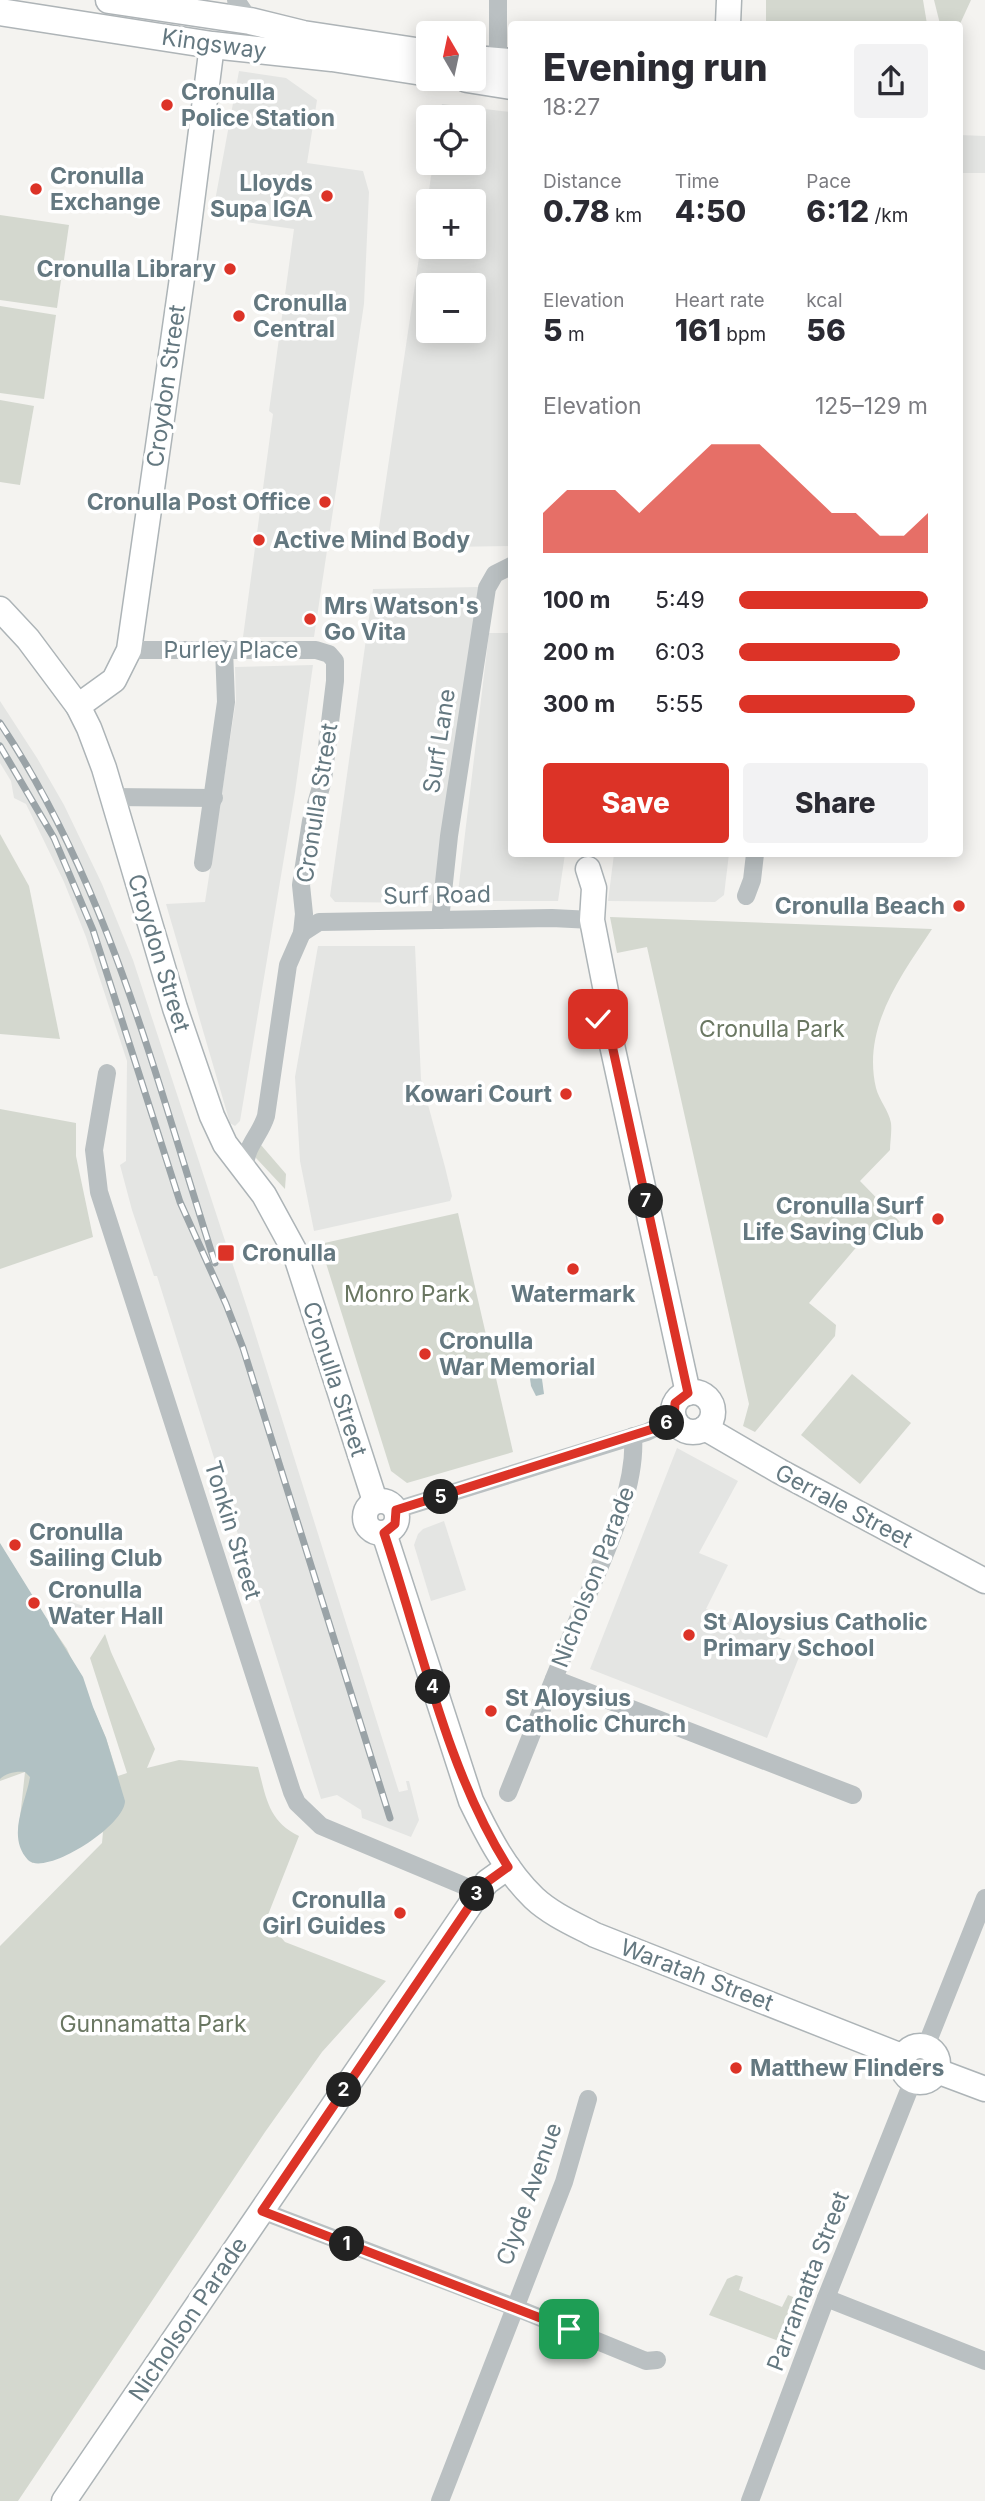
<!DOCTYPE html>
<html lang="en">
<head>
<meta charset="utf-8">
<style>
	body { margin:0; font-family:Inter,sans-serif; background:#f2f2f3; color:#2b2b33; height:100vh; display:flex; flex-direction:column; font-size:26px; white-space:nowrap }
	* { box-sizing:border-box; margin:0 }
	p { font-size:23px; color:#7c7c81 }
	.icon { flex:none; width:38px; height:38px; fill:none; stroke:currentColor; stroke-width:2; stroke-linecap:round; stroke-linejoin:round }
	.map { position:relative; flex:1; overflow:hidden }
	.drawer { position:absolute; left:508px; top:21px; width:455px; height:836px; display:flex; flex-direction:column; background:#fff; border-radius:7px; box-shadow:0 4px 18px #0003 }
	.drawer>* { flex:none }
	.needle { width:46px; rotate:351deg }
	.controls { position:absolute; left:416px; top:21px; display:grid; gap:14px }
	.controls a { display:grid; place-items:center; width:70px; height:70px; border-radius:7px; background:#fff; box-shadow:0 4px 18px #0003; font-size:35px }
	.pin { position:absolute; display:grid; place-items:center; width:60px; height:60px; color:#fff; margin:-30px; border-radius:14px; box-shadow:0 4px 10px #0006 }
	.km { position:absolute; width:35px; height:35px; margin:-18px; border-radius:50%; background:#222; color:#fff; font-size:19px; line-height:35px; text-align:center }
	.round { display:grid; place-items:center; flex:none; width:74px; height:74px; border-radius:7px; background:#f2f2f3 }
	.head { display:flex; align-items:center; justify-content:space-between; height:119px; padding:0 35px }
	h1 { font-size:38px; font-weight:800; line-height:52px }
	.stats { display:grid; grid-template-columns:repeat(3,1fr); gap:10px; height:119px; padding:7px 35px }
	.stats div { display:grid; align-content:center }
	.stats b { font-size:30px; font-weight:800 }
	.stats small { font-size:19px; font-weight:400 }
	.stats p { font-size:19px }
	.chart { height:196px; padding:14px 35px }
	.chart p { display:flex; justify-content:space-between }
	.chart svg { width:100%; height:126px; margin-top:7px; fill:#dc3327; opacity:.7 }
	.button { display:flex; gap:14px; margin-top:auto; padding:14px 35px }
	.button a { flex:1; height:80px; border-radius:7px; background:#dc3327; color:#fff; font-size:28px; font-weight:800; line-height:80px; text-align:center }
	.button a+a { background:#f2f2f3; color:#2b2b33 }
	ul { padding:0 35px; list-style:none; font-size:23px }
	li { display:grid; grid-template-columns:112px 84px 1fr; align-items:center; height:52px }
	li i { height:18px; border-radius:9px; background:#dc3327 }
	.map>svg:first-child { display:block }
	.built { fill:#e4e5e3; fill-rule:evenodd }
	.green { fill:#d4d8cf }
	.water { fill:#b1c1c3 }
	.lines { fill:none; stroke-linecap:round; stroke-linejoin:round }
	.secondary-casing { stroke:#adb4b7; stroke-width:27 }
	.primary-casing { stroke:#aeb4b7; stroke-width:29 }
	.street { stroke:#bac0c2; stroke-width:18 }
	.secondary { stroke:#fff; stroke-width:24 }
	.primary { stroke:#fff; stroke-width:26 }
	.rail-casing { stroke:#9aa3a7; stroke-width:7 }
	.rail { stroke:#fff; stroke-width:4.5; stroke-dasharray:13; stroke-linecap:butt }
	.route-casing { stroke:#fff; stroke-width:14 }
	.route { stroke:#dc3327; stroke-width:9 }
	.poi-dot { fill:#dc3327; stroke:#fff; stroke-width:2.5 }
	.labels { text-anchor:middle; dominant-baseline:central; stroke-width:7; stroke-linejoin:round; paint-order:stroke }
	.street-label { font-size:23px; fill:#647880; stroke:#fff }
	.poi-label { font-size:23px; font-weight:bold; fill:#647880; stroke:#fff; text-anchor:start }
	.park-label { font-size:23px; fill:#6a7762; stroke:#fff }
</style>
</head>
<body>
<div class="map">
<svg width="985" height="2501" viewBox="0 0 985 2501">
	<rect width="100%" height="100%" fill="#f4f3f0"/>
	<g class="built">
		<polygon points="239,71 286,78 317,100 307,163 363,171 369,192 364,304 314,637 243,637 273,414 269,411 294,229 212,217"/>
		<path d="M 442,104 L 511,112 L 511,546 L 383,548 L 377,541 L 433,163 L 474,163 L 474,117 L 440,117 ZM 429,201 L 474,201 L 474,247 L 429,247 ZM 429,285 L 474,285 L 474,331 L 429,331 Z"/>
		<polygon points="959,135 985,136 985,173 959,173"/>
		<polygon points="479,587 435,903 335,902 330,896 373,589"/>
		<polygon points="489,633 511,633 511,854 565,854 558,901 457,901"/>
		<polygon points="313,665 295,792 240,1121 235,1126 230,1123 166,904 205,902 236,700 235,667"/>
		<polygon points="0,701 37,758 64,805 102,884 133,960 250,1317 399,1792 408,1790 406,1781 409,1781 419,1820 411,1837 362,1818 361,1810 337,1795 321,1799 157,1276 154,1276 132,1210 120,1165 126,1161 127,1061 86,937 64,882 26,804 14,798 11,781 0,763"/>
		<polygon points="614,854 729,854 724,895 715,902 608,901"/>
		<polygon points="318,946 415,946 421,1079 445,1167 452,1196 450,1201 314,1231 300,1161 295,1077"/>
		<polygon points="677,1448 738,1481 699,1553 728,1565 706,1609 803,1647 767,1738 590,1669"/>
		<polygon points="444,1521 466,1590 431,1601 414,1545 418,1534 423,1529"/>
		<polygon points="69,1601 86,1607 85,1615 70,1615 65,1606"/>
	</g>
	<g class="green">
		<polygon points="766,0 923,0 927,24 766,24"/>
		<polygon points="934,0 971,0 959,26 959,24 940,24"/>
		<polygon points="0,215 69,225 57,308 0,300"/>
		<polygon points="0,306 56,315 44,399 0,393"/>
		<polygon points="0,400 34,406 20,485 0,482"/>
		<polygon points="0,834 29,886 60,1039 0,1034"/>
		<path d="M 610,917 L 932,929 C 900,977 862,1028 876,1088 C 879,1100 889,1111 891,1123 C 892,1132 890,1142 890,1150 L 860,1181 L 900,1222 L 865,1237 L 809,1303 L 836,1325 L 835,1336 L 755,1432 L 743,1426 L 749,1404 L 647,947 L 617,953 Z"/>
		<polygon points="0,1109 76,1123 76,1156 93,1237 0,1269"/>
		<polygon points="261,1145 286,1174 285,1189 256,1158 255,1155"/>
		<polygon points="458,1213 513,1452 407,1483 391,1471 320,1244"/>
		<polygon points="852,1374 911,1423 860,1484 801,1435"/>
		<path d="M 0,1551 L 67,1649 L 106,1738 L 118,1776 L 127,1773 L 90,1658 L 105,1634 L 111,1652 L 155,1749 L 147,1768 L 179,1760 L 258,1767 C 266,1797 268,1821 299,1836 L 266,1920 L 285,1942 L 386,1981 L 322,2052 L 265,2132 L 18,2501 L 0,2501 L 0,1946 L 102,1843 L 103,1832 L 32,1863 L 18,1836 L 25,1772 L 0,1781 Z"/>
		<polygon points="736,2275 743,2277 739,2290 782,2307 788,2295 798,2299 801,2305 784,2343 709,2315 727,2279"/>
	</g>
	<g class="water">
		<polygon points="537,1369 542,1379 544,1394 536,1396 531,1386 529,1371"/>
		<path d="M 0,1543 L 83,1677 L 93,1707 L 106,1738 L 125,1801 C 125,1826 45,1877 28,1860 C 6,1836 26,1803 30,1777 L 25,1772 C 16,1771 6,1773 0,1779 Z"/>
	</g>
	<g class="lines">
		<defs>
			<g id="secondary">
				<polyline points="728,24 729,0"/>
				<polyline points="0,609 28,639 78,706 89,728 104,768 175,1008 212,1116 225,1144 264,1195 294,1250 375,1501"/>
				<polyline points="78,706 114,680 129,650 184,264 212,45"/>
				<polyline points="588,869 594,888 592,920 611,1017 612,1045 688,1393"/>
				<circle cx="693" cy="1412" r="20"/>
				<polyline points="705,1428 779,1471 985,1581"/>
				<circle cx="381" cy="1517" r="16"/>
				<path d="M 384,1533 L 471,1801 C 488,1836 506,1871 534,1898 C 551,1914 574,1924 595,1935 L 904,2057"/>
				<circle cx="920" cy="2064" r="18"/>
				<polyline points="937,2071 985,2089"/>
				<polyline points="64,2501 479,1892 487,1882 508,1867"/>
			</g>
			<g id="primary">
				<polyline points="109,0 250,21 303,34 429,53"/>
				<polyline points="0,12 212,45 332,58 429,73"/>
				<polyline points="474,59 511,62"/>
				<polyline points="467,79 511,86"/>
			</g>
		</defs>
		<use href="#secondary" class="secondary-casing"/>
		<use href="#primary" class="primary-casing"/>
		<g class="street">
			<polyline points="236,0 250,21"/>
			<polyline points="498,61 498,0"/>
			<path d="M 129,650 L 316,650 L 329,654 L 335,661 L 335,681 L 323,780 L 311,821 L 301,885 L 304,914 L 302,933 L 288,965 L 266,1116 C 260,1136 244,1147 245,1170"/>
			<polyline points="112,797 214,798"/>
			<polyline points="203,863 226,702 224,649"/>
			<polyline points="746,896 752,880 755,854"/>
			<polyline points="440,920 449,836 487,588 495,574 511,566"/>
			<polyline points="302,933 319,922 552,918 592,920"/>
			<polyline points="107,1073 94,1150 99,1192 292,1792 297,1803 321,1826 479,1892"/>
			<polyline points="396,1510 647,1432 674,1419"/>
			<polyline points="554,1679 853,1795"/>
			<path d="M 508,1793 C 533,1730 559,1667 584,1604 C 604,1555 637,1489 633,1436"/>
			<polyline points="926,2046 985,1898"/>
			<polyline points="262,2211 514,2307 646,2361 657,2360"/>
			<polyline points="826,2298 985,2361"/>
			<polyline points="440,2501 564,2182 588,2099"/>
			<polyline points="750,2501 826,2298 913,2080"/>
		</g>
		<use href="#secondary" class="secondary"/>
		<use href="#primary" class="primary"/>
		<defs>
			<g id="rail">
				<path d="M 0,723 C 110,888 155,1077 215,1263"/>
				<polyline points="0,746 54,838 93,930 180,1202 226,1304 243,1348 390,1818"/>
			</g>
		</defs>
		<use href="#rail" class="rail-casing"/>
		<use href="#rail" class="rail"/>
	</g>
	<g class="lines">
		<defs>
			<path id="route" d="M 569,2329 L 262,2211 L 479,1892 L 487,1882 L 508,1867 C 446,1769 421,1643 384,1533 L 395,1524 L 396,1510 L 662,1426 L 674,1419 L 675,1403 L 688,1393 L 612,1045 L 598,1019"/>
		</defs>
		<use href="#route" class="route-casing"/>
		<use href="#route" class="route"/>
	</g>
	<g class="poi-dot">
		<circle cx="167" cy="105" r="7"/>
		<circle cx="36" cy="189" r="7"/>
		<circle cx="327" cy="196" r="7"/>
		<circle cx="230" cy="269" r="7"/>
		<circle cx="239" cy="316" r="7"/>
		<circle cx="325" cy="502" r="7"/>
		<circle cx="259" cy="540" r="7"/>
		<circle cx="310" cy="619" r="7"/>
		<circle cx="959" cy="906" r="7"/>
		<circle cx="566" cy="1094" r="7"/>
		<circle cx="938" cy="1219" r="7"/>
		<rect x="217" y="1244" width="18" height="18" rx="3.5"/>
		<circle cx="573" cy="1269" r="7"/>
		<circle cx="425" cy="1354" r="7"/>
		<circle cx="15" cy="1545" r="7"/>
		<circle cx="34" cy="1603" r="7"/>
		<circle cx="689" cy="1635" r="7"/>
		<circle cx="491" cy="1711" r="7"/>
		<circle cx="400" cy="1913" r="7"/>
		<circle cx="736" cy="2068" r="7"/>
	</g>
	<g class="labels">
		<g class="street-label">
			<text transform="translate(214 44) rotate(8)">Kingsway</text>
			<text transform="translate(166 386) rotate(-82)">Croydon Street</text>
			<text x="231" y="650">Purley Place</text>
			<text transform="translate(439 741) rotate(-81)">Surf Lane</text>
			<text transform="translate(317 803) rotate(-81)">Cronulla Street</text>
			<text transform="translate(437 895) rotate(-1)">Surf Road</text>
			<text transform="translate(159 953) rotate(73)">Croydon Street</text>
			<text transform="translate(335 1379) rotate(72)">Cronulla Street</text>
			<text transform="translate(844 1506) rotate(28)">Gerrale Street</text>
			<text transform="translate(233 1530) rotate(73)">Tonkin Street</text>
			<text transform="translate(593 1577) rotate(-69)">Nicholson Parade</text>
			<text transform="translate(697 1975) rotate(21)">Waratah Street</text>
			<text transform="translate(529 2194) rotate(-70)">Clyde Avenue</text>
			<text transform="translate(808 2281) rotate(-69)">Parramatta Street</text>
			<text transform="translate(188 2319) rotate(-56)">Nicholson Parade</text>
		</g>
		<g class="poi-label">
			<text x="181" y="92">Cronulla<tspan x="181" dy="26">Police Station</tspan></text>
			<text x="50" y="176">Cronulla<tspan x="50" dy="26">Exchange</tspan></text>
			<text x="313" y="183" text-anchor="end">Lloyds<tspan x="313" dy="26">Supa IGA</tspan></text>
			<text x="216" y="269" text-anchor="end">Cronulla Library</text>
			<text x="253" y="303">Cronulla<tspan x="253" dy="26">Central</tspan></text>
			<text x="311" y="502" text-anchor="end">Cronulla Post Office</text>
			<text x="273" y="540">Active Mind Body</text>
			<text x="324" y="606">Mrs Watson's<tspan x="324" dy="26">Go Vita</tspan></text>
			<text x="945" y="906" text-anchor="end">Cronulla Beach</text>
			<text x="552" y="1094" text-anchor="end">Kowari Court</text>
			<text x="924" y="1206" text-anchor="end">Cronulla Surf<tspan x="924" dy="26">Life Saving Club</tspan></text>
			<text x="242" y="1253">Cronulla</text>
			<text x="573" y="1294" text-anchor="middle">Watermark</text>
			<text x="439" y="1341">Cronulla<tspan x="439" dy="26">War Memorial</tspan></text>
			<text x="29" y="1532">Cronulla<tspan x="29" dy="26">Sailing Club</tspan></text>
			<text x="48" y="1590">Cronulla<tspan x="48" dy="26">Water Hall</tspan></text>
			<text x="703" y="1622">St Aloysius Catholic<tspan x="703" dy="26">Primary School</tspan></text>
			<text x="505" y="1698">St Aloysius<tspan x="505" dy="26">Catholic Church</tspan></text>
			<text x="386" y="1900" text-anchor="end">Cronulla<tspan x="386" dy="26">Girl Guides</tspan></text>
			<text x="750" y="2068">Matthew Flinders</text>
		</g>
		<g class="park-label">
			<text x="772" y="1029">Cronulla Park</text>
			<text x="407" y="1294">Monro Park</text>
			<text x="153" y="2024">Gunnamatta Park</text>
		</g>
	</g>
</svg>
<div class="controls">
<a><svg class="needle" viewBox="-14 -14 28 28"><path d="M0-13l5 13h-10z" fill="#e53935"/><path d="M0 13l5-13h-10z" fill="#7c7c81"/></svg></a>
<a><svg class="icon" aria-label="locate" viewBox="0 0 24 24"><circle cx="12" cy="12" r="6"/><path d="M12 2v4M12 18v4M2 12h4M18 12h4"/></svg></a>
<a>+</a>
<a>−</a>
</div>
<div class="pin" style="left:569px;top:2329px;background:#1e9e55"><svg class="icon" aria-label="arrive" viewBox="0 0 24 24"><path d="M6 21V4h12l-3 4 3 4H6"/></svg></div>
<div class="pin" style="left:598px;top:1019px;background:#d93025"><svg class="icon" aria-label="check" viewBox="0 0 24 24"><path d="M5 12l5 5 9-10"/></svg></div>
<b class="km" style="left:347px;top:2244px">1</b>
<b class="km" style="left:344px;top:2090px">2</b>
<b class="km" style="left:477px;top:1894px">3</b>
<b class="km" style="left:433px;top:1687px">4</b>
<b class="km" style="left:441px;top:1497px">5</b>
<b class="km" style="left:667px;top:1423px">6</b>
<b class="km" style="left:646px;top:1201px">7</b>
<section class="drawer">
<div class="head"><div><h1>Evening run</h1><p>18:27</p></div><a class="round"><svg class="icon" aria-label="share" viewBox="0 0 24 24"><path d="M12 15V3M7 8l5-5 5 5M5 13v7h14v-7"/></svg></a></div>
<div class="stats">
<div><p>Distance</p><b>0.78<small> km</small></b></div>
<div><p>Time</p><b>4:50</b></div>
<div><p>Pace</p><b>6:12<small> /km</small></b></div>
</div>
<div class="stats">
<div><p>Elevation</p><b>5<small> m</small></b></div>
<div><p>Heart rate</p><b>161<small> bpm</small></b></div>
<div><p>kcal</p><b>56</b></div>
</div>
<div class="chart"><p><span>Elevation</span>125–129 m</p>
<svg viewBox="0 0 160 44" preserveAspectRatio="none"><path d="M0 44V30L10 22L20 22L30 22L40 30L50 22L60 14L70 6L80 6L90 6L100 14L110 22L120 30L130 30L140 38L150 38L160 30V44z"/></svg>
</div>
<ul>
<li><b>100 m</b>5:49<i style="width:100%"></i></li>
<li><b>200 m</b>6:03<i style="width:85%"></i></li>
<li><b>300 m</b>5:55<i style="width:93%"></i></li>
</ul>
<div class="button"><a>Save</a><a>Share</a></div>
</section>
</div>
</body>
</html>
